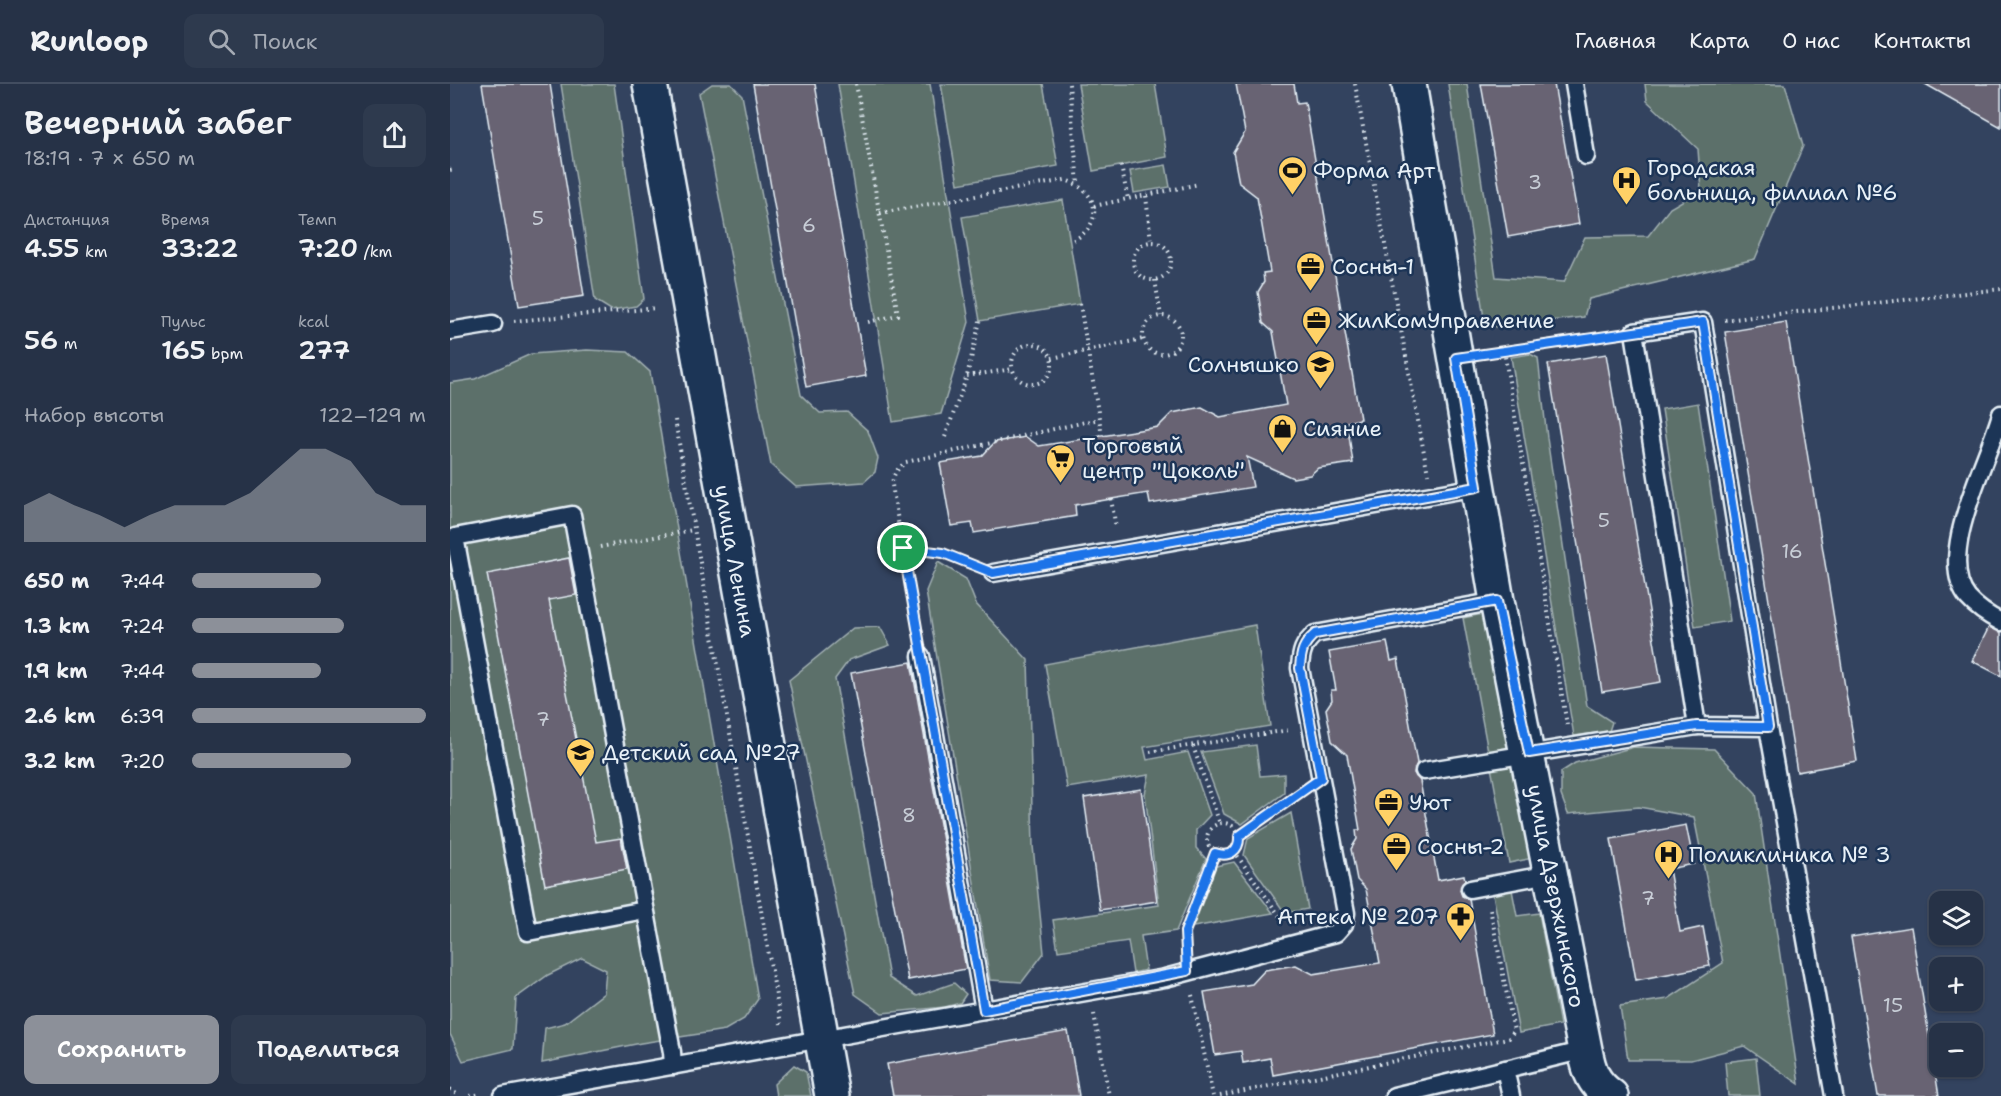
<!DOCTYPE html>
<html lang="ru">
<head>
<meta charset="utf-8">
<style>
	body { margin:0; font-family:"Shantell Sans",sans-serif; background:#2e3a4e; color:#f1f3f6; height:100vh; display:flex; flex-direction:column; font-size:22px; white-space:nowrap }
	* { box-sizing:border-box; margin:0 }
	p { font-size:20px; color:#a4aab4 }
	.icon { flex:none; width:33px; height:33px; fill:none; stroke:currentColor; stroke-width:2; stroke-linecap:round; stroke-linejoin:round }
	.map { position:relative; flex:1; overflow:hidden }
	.panel { display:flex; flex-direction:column; background:#263247; width:450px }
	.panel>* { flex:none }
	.fabs { position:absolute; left:1479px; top:807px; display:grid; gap:12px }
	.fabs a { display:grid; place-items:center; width:54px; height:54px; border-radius:12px; background:#263247; box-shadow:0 2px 4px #0004,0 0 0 2px #424d60; font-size:30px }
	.pin { position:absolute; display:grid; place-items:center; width:51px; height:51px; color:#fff; margin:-26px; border:3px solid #fff; border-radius:50%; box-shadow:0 2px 6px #0007 }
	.round { display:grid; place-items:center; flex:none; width:63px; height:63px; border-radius:12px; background:#2e3a4e }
	.summary { display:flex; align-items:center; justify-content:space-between; height:102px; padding:0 24px }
	h1 { font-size:33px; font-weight:600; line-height:45px }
	.metrics { display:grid; grid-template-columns:repeat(3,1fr); gap:9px; height:102px; padding:6px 24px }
	.metrics div { display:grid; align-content:center }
	.metrics b { font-size:26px; font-weight:600 }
	.metrics small { font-size:16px; font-weight:400 }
	.metrics p { font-size:16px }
	.chart { height:168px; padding:12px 24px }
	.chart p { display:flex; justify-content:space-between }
	.chart svg { width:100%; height:108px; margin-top:6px; fill:#8c9099; opacity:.7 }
	.button { display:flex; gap:12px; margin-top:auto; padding:12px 24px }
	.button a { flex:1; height:69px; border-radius:12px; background:#8c9099; color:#fff; font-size:24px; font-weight:600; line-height:69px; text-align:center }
	.button a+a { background:#2e3a4e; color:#f1f3f6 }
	ul { padding:0 24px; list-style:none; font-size:20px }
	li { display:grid; grid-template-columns:96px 72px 1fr; align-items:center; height:45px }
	li i { height:15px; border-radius:8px; background:#8c9099 }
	header { display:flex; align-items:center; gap:36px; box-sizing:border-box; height:84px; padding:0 30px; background:#263247; border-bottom:2px solid #424d60 }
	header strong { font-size:28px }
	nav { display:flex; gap:33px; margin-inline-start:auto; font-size:21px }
	.search { width:420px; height:54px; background:#2e3a4e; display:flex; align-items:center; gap:15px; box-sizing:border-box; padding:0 21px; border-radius:12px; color:#a4aab4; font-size:22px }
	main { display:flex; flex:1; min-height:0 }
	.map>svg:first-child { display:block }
	.green { fill:#5c706b; stroke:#a2b0b2; stroke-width:1.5 }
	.building { fill:#676373; stroke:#e8f1f8; stroke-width:1.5 }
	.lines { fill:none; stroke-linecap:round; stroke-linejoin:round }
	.service-casing { stroke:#e8f1f8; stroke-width:21 }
	.minor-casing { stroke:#e8f1f8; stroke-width:38 }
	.path { stroke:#e8f1f8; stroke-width:4; stroke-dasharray:1.5 4.5; stroke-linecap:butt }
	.service { stroke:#1d3557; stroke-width:16 }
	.minor { stroke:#1d3557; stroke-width:33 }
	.route-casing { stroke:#fff; stroke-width:12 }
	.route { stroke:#1a73e8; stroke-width:8 }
	.labels { text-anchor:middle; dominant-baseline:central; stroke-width:5; stroke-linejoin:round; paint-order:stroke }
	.number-label { font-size:20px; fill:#c8ced7 }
	.poi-label { font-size:22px; fill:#e8f1f8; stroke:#1d3557; text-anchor:start }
	.street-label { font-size:22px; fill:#e8f1f8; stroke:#1d3557 }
</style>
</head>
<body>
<header>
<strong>Runloop</strong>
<div class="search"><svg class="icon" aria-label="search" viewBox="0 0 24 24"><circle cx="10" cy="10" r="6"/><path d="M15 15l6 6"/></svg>Поиск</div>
<nav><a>Главная</a><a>Карта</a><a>О нас</a><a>Контакты</a></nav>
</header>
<main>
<section class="panel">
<div class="summary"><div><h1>Вечерний забег</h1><p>18:19 · 7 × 650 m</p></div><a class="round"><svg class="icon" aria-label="share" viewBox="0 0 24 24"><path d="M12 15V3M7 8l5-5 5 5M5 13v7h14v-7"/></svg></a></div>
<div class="metrics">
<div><p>Дистанция</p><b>4.55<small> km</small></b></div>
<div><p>Время</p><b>33:22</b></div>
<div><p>Темп</p><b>7:20<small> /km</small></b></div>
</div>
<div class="metrics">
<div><b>56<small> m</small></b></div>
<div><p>Пульс</p><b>165<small> bpm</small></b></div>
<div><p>kcal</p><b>277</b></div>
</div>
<div class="chart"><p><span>Набор высоты</span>122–129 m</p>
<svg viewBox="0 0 160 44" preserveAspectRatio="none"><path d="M0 44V29L10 24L20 29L30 33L40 38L50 33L60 29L70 29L80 29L90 24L100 15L110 6L120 6L130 11L140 24L150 29L160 29V44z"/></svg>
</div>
<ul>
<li><b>650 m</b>7:44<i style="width:55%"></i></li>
<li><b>1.3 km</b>7:24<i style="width:65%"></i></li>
<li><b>1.9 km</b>7:44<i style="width:55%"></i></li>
<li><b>2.6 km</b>6:39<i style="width:100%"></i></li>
<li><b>3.2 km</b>7:20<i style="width:68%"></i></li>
</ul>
<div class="button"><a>Сохранить</a><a>Поделиться</a></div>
</section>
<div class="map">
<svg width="1551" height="1012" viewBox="0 0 1551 1012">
	<rect width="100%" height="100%" fill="#33435f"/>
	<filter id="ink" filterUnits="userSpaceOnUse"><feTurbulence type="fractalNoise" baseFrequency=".0167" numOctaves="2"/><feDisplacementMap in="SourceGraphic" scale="12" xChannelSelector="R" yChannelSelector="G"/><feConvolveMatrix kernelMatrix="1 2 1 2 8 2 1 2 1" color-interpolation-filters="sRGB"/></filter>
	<g filter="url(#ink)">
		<g class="green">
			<polygon points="111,0 164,0 194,215 186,222 161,226 145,216"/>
			<polygon points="262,0 281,0 292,11 351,311 370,329 397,328 418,347 428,374 425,388 414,398 346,403 321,381 249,9"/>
			<polygon points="388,0 480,0 519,238 491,330 443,338"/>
			<polygon points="491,0 593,0 608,82 508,100"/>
			<polygon points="628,0 705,0 717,73 643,87"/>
			<polygon points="998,0 1017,0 1046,193 1114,198 1135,153 1198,152 1220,124 1251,106 1248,65 1197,17 1195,0 1335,0 1353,62 1305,175 1139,215 1134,233 1046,243 1034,234"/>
			<polygon points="716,81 720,103 684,109 680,87"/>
			<polygon points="613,116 630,220 530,237 512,133"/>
			<polygon points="137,266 178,268 200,288 308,915 294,935 275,946 191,959 92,979 95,944 115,939 154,909 156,886 132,874 98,891 66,914 63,965 13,977 0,950 0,299 25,295 81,270"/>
			<polygon points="1080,270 1088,274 1097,354 1137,622 1162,638 1159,647 1124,652 1061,273"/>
			<polygon points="1248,319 1280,537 1245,543 1212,325"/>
			<polygon points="488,478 516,495 526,520 578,576 583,762 594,869 572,898 540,896 476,507"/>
			<polygon points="1037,529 1083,774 1059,779 1013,534"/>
			<polygon points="805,541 820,642 694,663 697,676 738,668 760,731 746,746 746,764 756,775 726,847 691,852 696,886 683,889 678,857 608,867 603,836 709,821 695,710 699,691 617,704 595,580"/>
			<polygon points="430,543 440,561 399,576 385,595 439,894 467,912 504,899 516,910 510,919 495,923 432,929 405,910 339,596 403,544"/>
			<polygon points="806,661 810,692 834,690 834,709 792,740 774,730 751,668"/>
			<polygon points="1184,663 1264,665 1306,709 1349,1000 1294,962 1241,976 1178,976 1170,922 1218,915 1273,879 1244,733 1189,723 1118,730 1111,711 1111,688 1125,679"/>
			<polygon points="841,729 858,825 835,829 794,771 798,754"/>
			<polygon points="784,778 823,829 743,843 766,782"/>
			<polygon points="1062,806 1067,832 1089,829 1110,941 1069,949 1043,810"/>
			<polygon points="1306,974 1310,1012 1278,1012 1275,978"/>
			<polygon points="344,981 356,988 361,1012 326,1012 324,1000"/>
		</g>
		<g class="building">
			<polygon points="32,0 100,0 134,212 69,222"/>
			<polygon points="303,0 365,0 416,292 356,303"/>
			<polygon points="786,0 844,0 847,19 855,18 910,335 897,338 903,379 868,384 860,391 843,394 797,373 803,403 700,420 698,409 625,421 626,432 524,449 522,439 501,442 490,379 532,372 545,358 576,353 589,362 708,343 722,329 752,323 770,333 836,321 823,248 813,239 808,208 814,198 813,189 820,188 807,113 789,99 783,68 795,48"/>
			<polygon points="1031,0 1104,0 1129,140 1058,153"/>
			<polygon points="1475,0 1551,0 1551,43"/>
			<polygon points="1336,238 1407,677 1347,688 1275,248"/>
			<polygon points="1156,270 1211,598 1152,608 1098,280"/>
			<polygon points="119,474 126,511 99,516 146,758 171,754 177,785 95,801 37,490"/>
			<polygon points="1539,543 1551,548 1551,592 1522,577"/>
			<polygon points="937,558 941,577 948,575 967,679 964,689 970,697 988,796 1014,791 1015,796 1010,806 1012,812 1019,815 1043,950 823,991 820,974 793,979 791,967 765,971 754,908 802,900 815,886 846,881 863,890 930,879 916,805 907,796 901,765 907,755 906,746 910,746 897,671 882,657 876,625 882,616 881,606 886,606 879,568"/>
			<polygon points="461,578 516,885 458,896 401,589"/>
			<polygon points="691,705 707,817 650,826 634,714"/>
			<polygon points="1236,741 1244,780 1219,785 1230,848 1253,843 1260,882 1186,896 1161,755"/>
			<polygon points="1461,843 1489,1012 1428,1012 1401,853"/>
			<polygon points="618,947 629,1012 443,1012 437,980"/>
		</g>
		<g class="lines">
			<defs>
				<g id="service">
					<polyline points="1124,0 1136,72"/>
					<polyline points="0,247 43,240"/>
					<path d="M 1551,330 C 1539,375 1484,473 1518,514 C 1527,524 1539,532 1551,538"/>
					<polyline points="543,489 1027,403"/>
					<polyline points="1318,643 1247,642 1184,248 1253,238 1318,643 1384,1012"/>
					<polyline points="974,687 1247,642"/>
					<polyline points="1020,805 1100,790"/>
					<polyline points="195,826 78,848 5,453 122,431 222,968 223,982"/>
					<path d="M 534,926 L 715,894 L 886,849 L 894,840 L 896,829 L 850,584 C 851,568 853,560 865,550 L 1047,517"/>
					<polyline points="1055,985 1061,1012"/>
					<polyline points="53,1012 534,926 471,572"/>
					<polyline points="944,1012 1135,966"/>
				</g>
				<g id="minor">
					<polyline points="200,0 382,1012"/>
					<path d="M 959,0 L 1047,517 L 1135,966 C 1139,987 1143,999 1161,1012"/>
				</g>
			</defs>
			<use href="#service" class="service-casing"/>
			<use href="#minor" class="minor-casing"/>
			<g class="path">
				<polyline points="406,0 448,231 418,238"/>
				<polyline points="619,0 628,100"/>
				<polyline points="905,0 978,390"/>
				<polyline points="671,82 678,115"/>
				<polyline points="0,86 4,85"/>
				<polyline points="696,112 701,157"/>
				<polyline points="644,122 749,100"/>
				<path d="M 430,129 L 615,96 C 651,107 655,142 620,158"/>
				<circle cx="702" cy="177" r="19"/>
				<polyline points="705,196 711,232"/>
				<polyline points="630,220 652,352"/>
				<circle cx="712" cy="251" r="19"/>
				<polyline points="1275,236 1551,205"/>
				<polyline points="64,237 207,224"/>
				<circle cx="582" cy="280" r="20"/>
				<polyline points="1054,267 1117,641"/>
				<polyline points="1037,269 1160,252"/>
				<polyline points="602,274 693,255"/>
				<polyline points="517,292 563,285"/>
				<polyline points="225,336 331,940"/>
				<polyline points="495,353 517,292 530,237"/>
				<polyline points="661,415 666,444"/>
				<polyline points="150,463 243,446"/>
				<polyline points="453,464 493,469 523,481"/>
				<path d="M 467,551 L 442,401 C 443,390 447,385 456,378 L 649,335"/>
				<polyline points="743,662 770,740"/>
				<polyline points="700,668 839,646"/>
				<circle cx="773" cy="755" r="16"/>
				<polyline points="789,752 850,709"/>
				<polyline points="784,767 833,837"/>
				<polyline points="736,865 735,848 765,769"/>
				<polyline points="742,911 763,1012"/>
				<polyline points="644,930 659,1012"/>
				<polyline points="0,1005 9,1012"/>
				<polyline points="20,1012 31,1010"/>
				<polyline points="770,1012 1059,954 1064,947 1040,824"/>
			</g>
			<use href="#service" class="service"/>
			<use href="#minor" class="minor"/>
		</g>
	</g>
	<g class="lines" filter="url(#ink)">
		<defs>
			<path id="route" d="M 1253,238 L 1318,643 L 1247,642 L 1079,669 L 1047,517 L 865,550 C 853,560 851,568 850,584 L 871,694 L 789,752 C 790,767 779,774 765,769 L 735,848 L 737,887 L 534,926 L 453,464 L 493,469 L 543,489 L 1027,403 L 1006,274 Z"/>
		</defs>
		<use href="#route" class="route-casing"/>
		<use href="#route" class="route"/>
	</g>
	<defs>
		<symbol id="stadium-pin" viewBox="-11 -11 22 30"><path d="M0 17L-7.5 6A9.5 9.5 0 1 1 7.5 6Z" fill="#ffd166" stroke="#1d3557"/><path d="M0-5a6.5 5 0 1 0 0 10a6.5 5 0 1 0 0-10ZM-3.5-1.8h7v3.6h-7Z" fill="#111"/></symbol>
		<symbol id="hospital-pin" viewBox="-11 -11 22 30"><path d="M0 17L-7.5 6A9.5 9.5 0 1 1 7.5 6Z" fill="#ffd166" stroke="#1d3557"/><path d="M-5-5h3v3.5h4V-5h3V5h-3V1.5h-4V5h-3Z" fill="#111"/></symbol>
		<symbol id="office-pin" viewBox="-11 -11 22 30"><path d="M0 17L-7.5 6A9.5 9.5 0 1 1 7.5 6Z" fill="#ffd166" stroke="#1d3557"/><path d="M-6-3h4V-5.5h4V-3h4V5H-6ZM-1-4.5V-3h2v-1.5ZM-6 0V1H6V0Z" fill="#111"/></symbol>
		<symbol id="school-pin" viewBox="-11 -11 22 30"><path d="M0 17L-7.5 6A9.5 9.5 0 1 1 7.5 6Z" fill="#ffd166" stroke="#1d3557"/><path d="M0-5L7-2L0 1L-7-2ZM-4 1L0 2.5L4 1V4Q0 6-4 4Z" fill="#111"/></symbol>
		<symbol id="shop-pin" viewBox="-11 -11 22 30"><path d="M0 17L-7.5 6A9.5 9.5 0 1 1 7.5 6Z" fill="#ffd166" stroke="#1d3557"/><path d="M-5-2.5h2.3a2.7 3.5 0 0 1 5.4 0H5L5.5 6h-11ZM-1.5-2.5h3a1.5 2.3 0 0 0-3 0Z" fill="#111"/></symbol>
		<symbol id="supermarket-pin" viewBox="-11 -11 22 30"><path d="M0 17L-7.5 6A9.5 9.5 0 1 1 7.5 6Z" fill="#ffd166" stroke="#1d3557"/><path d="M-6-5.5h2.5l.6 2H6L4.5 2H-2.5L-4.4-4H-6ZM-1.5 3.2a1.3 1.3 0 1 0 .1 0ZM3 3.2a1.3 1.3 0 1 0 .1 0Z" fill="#111"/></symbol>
		<symbol id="pharmacy-pin" viewBox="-11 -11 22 30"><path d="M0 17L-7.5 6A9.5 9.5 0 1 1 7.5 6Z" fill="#ffd166" stroke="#1d3557"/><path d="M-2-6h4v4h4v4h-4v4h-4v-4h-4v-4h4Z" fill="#111"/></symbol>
	</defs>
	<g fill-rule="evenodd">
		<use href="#stadium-pin" x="826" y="70" width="33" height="45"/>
		<use href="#hospital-pin" x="1160" y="80" width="33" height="45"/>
		<use href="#office-pin" x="844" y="166" width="33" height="45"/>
		<use href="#office-pin" x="850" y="220" width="33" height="45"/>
		<use href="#school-pin" x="854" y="264" width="33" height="45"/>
		<use href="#shop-pin" x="816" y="328" width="33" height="45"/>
		<use href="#supermarket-pin" x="594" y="358" width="33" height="45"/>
		<use href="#school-pin" x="114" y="652" width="33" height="45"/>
		<use href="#office-pin" x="922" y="702" width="33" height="45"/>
		<use href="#office-pin" x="930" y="746" width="33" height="45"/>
		<use href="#hospital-pin" x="1202" y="754" width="33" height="45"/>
		<use href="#pharmacy-pin" x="994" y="816" width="33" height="45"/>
	</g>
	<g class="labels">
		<g class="number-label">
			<text x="1085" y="98">3</text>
			<text x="88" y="134">5</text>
			<text x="359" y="141">6</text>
			<text x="1154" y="436">5</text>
			<text x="1342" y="467">16</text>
			<text x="93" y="635">7</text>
			<text x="459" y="731">8</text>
			<text x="1198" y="814">7</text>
			<text x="1443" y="921">15</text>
		</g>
		<g class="poi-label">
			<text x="1197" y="83">Городская<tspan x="1197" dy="25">больница, филиал №6</tspan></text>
			<text x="863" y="86">Форма Арт</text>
			<text x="882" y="182">Сосны-1</text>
			<text x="888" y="236">ЖилКомУправление</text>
			<text x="849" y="280" text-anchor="end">Солнышко</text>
			<text x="853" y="344">Сияние</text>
			<text x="632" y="361">Торговый<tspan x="632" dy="25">центр "Цоколь"</tspan></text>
			<text x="152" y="668">Детский сад №27</text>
			<text x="959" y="718">Уют</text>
			<text x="967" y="762">Сосны-2</text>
			<text x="1239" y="770">Поликлиника № 3</text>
			<text x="989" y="832" text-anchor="end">Аптека № 207</text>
		</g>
		<g class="street-label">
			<text transform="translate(285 477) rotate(80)">улица Ленина</text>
			<text transform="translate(1106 812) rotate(79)">улица Дзержинского</text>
		</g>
	</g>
</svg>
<div class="fabs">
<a><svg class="icon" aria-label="layers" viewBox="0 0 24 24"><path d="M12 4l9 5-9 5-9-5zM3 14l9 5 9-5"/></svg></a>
<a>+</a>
<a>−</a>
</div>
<div class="pin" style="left:453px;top:464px;background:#1e9e55"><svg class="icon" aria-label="arrive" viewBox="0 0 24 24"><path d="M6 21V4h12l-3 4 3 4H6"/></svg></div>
</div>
</main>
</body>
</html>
